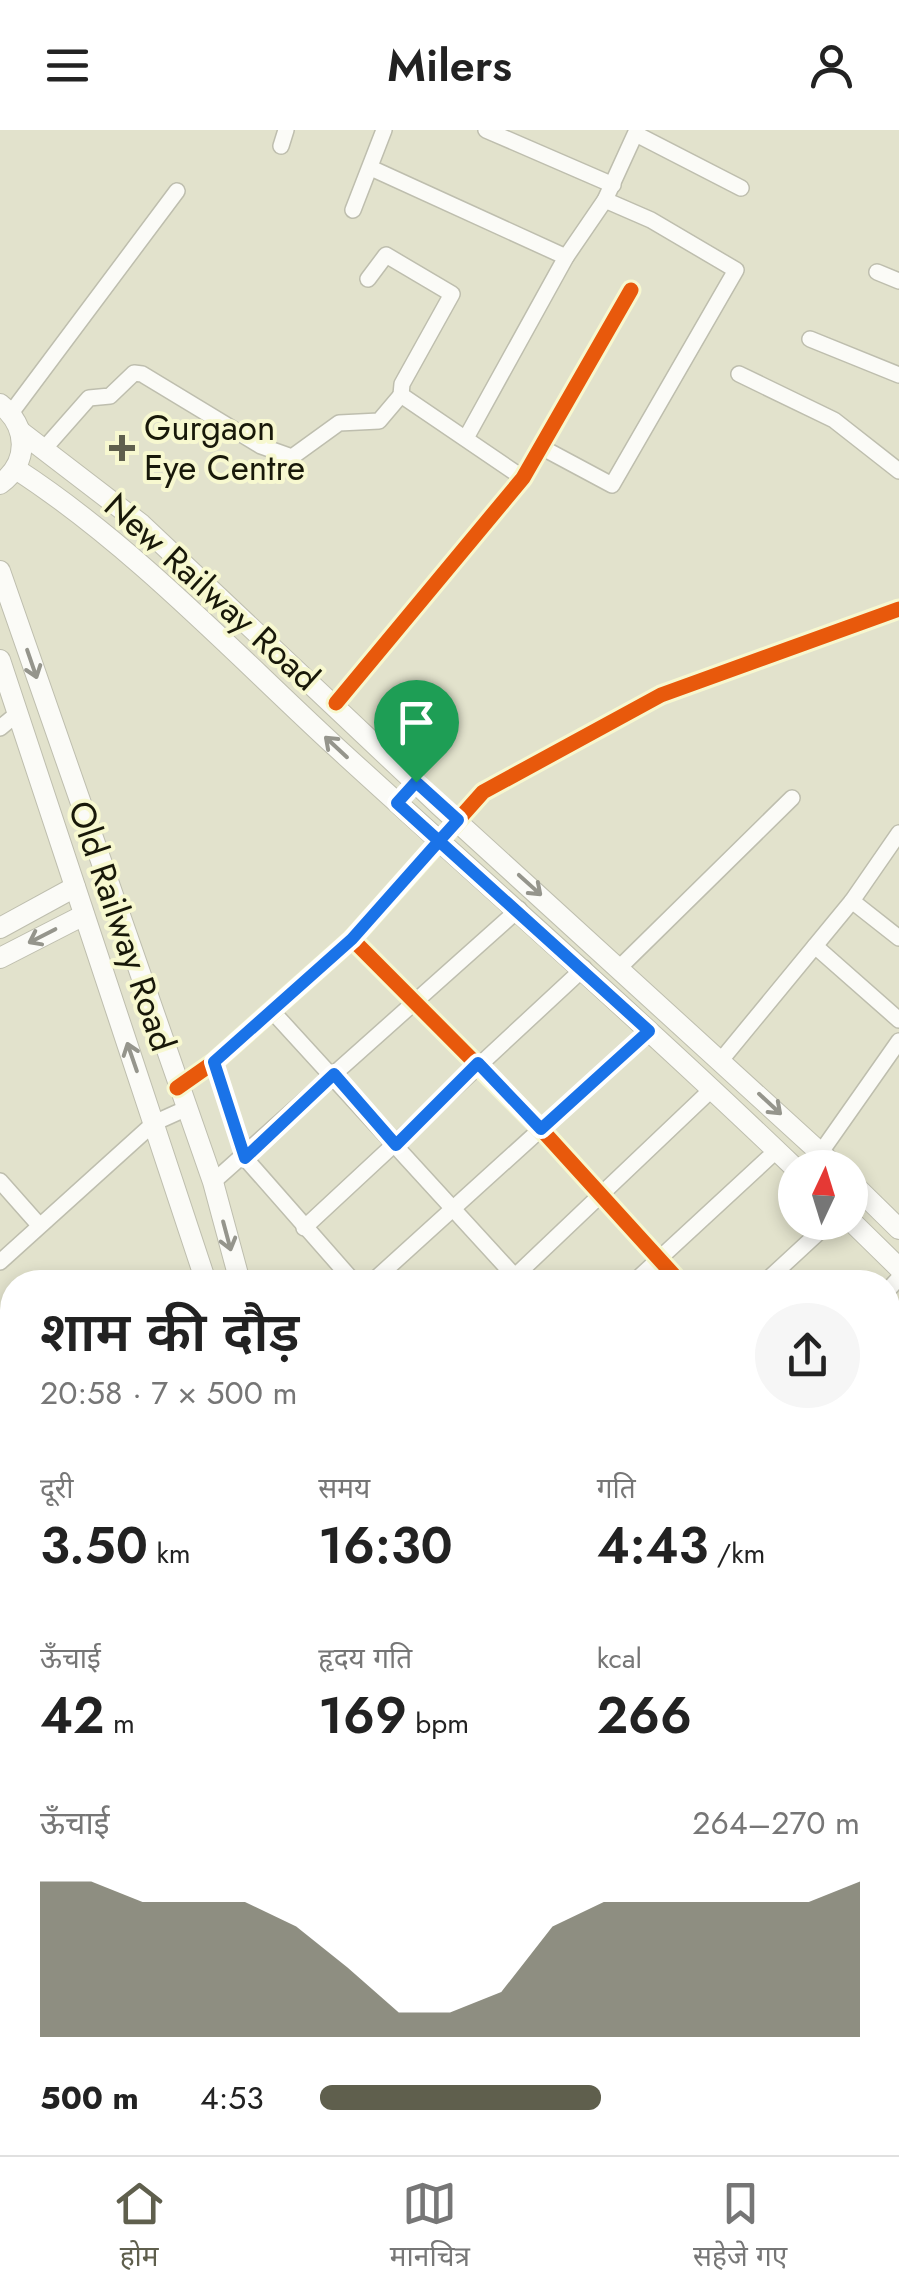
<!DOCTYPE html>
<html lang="hi">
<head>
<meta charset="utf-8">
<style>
	body { margin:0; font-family:Jost,"Noto Sans Devanagari",sans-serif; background:#f6f6f6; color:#222; height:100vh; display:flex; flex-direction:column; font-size:38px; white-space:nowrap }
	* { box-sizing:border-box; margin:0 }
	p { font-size:32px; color:#767676 }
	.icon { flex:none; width:55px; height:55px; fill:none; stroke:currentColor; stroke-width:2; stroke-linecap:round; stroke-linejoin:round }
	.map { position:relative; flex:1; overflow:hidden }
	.panel { position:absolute; left:0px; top:1140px; width:900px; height:885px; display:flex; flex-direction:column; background:#fff; border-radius:40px 40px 0 0; box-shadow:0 5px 15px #0003 }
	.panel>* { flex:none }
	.needle { width:65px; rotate:4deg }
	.buttons { position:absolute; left:778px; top:1020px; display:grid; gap:20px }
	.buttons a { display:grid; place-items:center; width:90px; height:90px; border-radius:50%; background:#fff; box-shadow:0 5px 15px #0003; font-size:50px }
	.pin { position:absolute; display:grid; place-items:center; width:85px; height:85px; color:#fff; margin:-102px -42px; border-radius:50% 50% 50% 0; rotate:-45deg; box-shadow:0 0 10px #0007 }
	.pin .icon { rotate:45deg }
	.round { display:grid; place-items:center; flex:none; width:105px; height:105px; border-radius:52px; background:#f6f6f6 }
	.head { display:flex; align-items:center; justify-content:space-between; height:170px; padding:0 40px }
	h1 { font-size:55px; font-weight:600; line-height:75px }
	.metrics { display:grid; grid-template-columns:repeat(3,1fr); gap:15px; height:170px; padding:10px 40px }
	.metrics div { display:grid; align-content:center }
	.metrics b { font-size:50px; font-weight:600 }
	.metrics small { font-size:28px; font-weight:400 }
	.metrics p { font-size:28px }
	.chart { height:280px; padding:20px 40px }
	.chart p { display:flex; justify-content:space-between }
	.chart svg { width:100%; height:180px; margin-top:10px; fill:#5f5f4d; opacity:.7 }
	ul { padding:0 40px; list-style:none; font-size:32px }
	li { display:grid; grid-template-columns:160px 120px 1fr; align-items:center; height:75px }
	li i { height:25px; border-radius:12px; background:#5f5f4d }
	header { display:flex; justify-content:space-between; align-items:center; height:130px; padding:0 40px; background:#fff; font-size:45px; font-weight:600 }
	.dock { display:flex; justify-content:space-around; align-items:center; height:140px; border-top:2px solid #e0e0e0; background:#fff; font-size:28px; color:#767676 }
	.dock a { display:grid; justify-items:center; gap:5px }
	.dock .current { color:#5f5f4d }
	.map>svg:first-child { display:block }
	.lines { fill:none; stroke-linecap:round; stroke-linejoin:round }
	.street-casing { stroke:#bebeae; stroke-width:18 }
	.secondary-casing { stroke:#bebeae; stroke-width:22 }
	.street { stroke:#fbfbf7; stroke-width:15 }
	.secondary { stroke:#fbfbf7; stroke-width:20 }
	.cycleway-casing { stroke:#f7f8d0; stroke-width:21 }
	.cycleway { stroke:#e8590c; stroke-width:15 }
	.oneway { stroke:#95958c }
	.route-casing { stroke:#fff; stroke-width:20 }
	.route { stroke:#1a73e8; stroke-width:12 }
	.poi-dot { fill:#5f5f4d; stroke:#f7f8d0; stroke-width:4 }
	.labels { text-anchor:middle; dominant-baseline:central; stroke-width:8; stroke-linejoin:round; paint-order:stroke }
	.poi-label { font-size:35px; fill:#181809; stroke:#f7f8d0; text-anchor:start }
	.street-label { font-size:35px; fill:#181809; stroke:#f7f8d0 }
</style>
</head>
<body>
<header><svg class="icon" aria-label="menu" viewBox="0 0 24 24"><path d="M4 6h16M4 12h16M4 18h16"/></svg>Milers<svg class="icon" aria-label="person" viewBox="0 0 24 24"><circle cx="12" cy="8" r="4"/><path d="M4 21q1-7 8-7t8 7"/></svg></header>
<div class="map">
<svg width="899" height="2025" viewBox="0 0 899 2025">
	<rect width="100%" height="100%" fill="#e2e2cc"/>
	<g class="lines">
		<defs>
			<g id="street">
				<polyline points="486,0 613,55"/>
				<polyline points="636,4 741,58"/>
				<polyline points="281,16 286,0"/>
				<polyline points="371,38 566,127"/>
				<polyline points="353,80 384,0"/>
				<polyline points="877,142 899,151"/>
				<polyline points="368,149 386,125 452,164 402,254 401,265 523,348"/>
				<polyline points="810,209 899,245"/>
				<polyline points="739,244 834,290 899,341"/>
				<polyline points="11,283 177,61"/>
				<polyline points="466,308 566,127 605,70 637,0"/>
				<polyline points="541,317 612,355 736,140 651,90 605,70"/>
				<polyline points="44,319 89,268 110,266 134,243 142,244 261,316 292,327 339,293 379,291 401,265"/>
				<polyline points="336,573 523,348 631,160"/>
				<polyline points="0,598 17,584"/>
				<polyline points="852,771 899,808"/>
				<polyline points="352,809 541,999 680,1152"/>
				<polyline points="815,816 899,890"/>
				<polyline points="620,837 792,668"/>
				<polyline points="272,881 520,1152"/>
				<polyline points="722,929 852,771 899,703"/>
				<polyline points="214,932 245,1028 354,1152"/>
				<polyline points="177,958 214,932 352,809 483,662 661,565 899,479"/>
				<polyline points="821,1022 899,911"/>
				<polyline points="0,1051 39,1095"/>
				<polyline points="213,1052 519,779"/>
				<polyline points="304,1098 584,838"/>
				<polyline points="0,1132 154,993 185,979"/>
				<polyline points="372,1152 649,901"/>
				<polyline points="509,1152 711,960"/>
				<polyline points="634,1152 777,1020"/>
				<polyline points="765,1152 830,1092"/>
				<polyline points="888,1160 899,1148"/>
				<polyline points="888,1184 899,1197"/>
				<polyline points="888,1288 896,1279"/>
				<polyline points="888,1332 899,1322"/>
				<polyline points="0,1347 12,1359"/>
				<polyline points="888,1411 899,1400"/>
				<polyline points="888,1447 899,1461"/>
				<polyline points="888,1502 899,1492"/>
				<polyline points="0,1610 12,1624"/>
				<polyline points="0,1657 12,1642"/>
				<polyline points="888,1732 899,1745"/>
				<polyline points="888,1849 899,1831"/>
				<polyline points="0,1887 12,1873"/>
				<polyline points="571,2012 582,2025"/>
				<polyline points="91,2025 93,2012"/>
				<polyline points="354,2025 362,2012"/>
				<polyline points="646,2025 660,2012"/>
				<polyline points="797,2025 803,2012"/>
			</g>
			<g id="secondary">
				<path d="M 0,274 C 28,296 30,332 0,354"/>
				<polyline points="21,302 141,394 440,676 837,1038"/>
				<path d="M 16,339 C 133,415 234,523 336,617 C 489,757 645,894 795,1038"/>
				<polyline points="0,441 213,1052 240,1152"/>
				<polyline points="0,530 206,1152"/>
				<polyline points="0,798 75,757"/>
				<polyline points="0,828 84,785"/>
				<polyline points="850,1051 899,1099"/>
				<polyline points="850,1090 899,1138"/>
				<polyline points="486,2012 490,2025"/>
				<polyline points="524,2012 528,2025"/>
			</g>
		</defs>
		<use href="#street" class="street-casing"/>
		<use href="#secondary" class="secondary-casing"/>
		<use href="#street" class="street"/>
		<use href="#secondary" class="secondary"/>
		<defs>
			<g id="cycleway">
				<polyline points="336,573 523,348 631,160"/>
				<polyline points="352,809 541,999 680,1152"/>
				<polyline points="177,958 214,932 352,809 483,662 661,565 899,479"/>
			</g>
		</defs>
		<use href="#cycleway" class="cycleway-casing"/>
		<use href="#cycleway" class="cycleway"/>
	</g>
	<defs><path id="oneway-shaft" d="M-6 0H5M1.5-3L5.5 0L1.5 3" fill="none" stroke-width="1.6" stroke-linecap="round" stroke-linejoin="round" transform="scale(2.5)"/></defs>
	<g class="oneway">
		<use href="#oneway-shaft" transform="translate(32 534) rotate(71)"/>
		<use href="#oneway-shaft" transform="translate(336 617) rotate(-137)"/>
		<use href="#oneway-shaft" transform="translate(530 755) rotate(42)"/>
		<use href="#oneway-shaft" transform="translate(42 806) rotate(153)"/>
		<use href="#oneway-shaft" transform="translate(132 927) rotate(-109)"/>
		<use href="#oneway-shaft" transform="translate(770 974) rotate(43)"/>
		<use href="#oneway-shaft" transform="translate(227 1106) rotate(75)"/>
	</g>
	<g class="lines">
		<defs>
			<polyline id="route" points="416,652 397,673 439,711 352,809 214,932 245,1028 334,944 396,1015 478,933 541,999 649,901 439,711 458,690 416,652"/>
		</defs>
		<use href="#route" class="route-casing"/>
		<use href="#route" class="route"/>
	</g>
	<path class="poi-dot" d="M117 303h10v10h10v10h-10v10h-10v-10h-10v-10h10z"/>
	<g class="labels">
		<g class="poi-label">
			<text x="144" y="298">Gurgaon<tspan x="144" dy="40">Eye Centre</tspan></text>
		</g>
		<g class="street-label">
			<text transform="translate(212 462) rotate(42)">New Railway Road</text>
			<text transform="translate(122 796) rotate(71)">Old Railway Road</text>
		</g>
	</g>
</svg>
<div class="buttons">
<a><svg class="needle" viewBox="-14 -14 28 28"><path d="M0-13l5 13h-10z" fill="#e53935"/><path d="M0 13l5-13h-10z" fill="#767676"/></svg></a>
</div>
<div class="pin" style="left:416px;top:652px;background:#1e9e55"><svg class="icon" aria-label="arrive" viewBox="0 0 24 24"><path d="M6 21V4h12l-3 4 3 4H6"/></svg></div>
<section class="panel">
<div class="head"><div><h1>शाम की दौड़</h1><p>20:58 · 7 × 500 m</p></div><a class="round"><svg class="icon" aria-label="share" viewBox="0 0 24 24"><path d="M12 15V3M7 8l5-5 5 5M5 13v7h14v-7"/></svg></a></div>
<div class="metrics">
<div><p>दूरी</p><b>3.50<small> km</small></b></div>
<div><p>समय</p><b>16:30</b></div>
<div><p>गति</p><b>4:43<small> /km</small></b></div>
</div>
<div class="metrics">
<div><p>ऊँचाई</p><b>42<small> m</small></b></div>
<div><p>हृदय गति</p><b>169<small> bpm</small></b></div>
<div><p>kcal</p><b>266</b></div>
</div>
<div class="chart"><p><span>ऊँचाई</span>264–270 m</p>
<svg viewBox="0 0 160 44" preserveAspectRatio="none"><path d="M0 44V6L10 6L20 11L30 11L40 11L50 17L60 27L70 38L80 38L90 33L100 17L110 11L120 11L130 11L140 11L150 11L160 6V44z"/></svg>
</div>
<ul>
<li><b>500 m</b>4:53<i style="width:52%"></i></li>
</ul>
</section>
</div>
<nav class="dock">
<a class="current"><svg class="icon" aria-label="home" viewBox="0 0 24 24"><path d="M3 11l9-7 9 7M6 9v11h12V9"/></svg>होम</a>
<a><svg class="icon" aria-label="map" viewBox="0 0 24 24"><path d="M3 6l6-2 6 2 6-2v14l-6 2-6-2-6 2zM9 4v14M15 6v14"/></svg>मानचित्र</a>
<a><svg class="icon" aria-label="saved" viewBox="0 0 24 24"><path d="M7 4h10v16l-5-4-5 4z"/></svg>सहेजे गए</a>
</nav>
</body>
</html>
